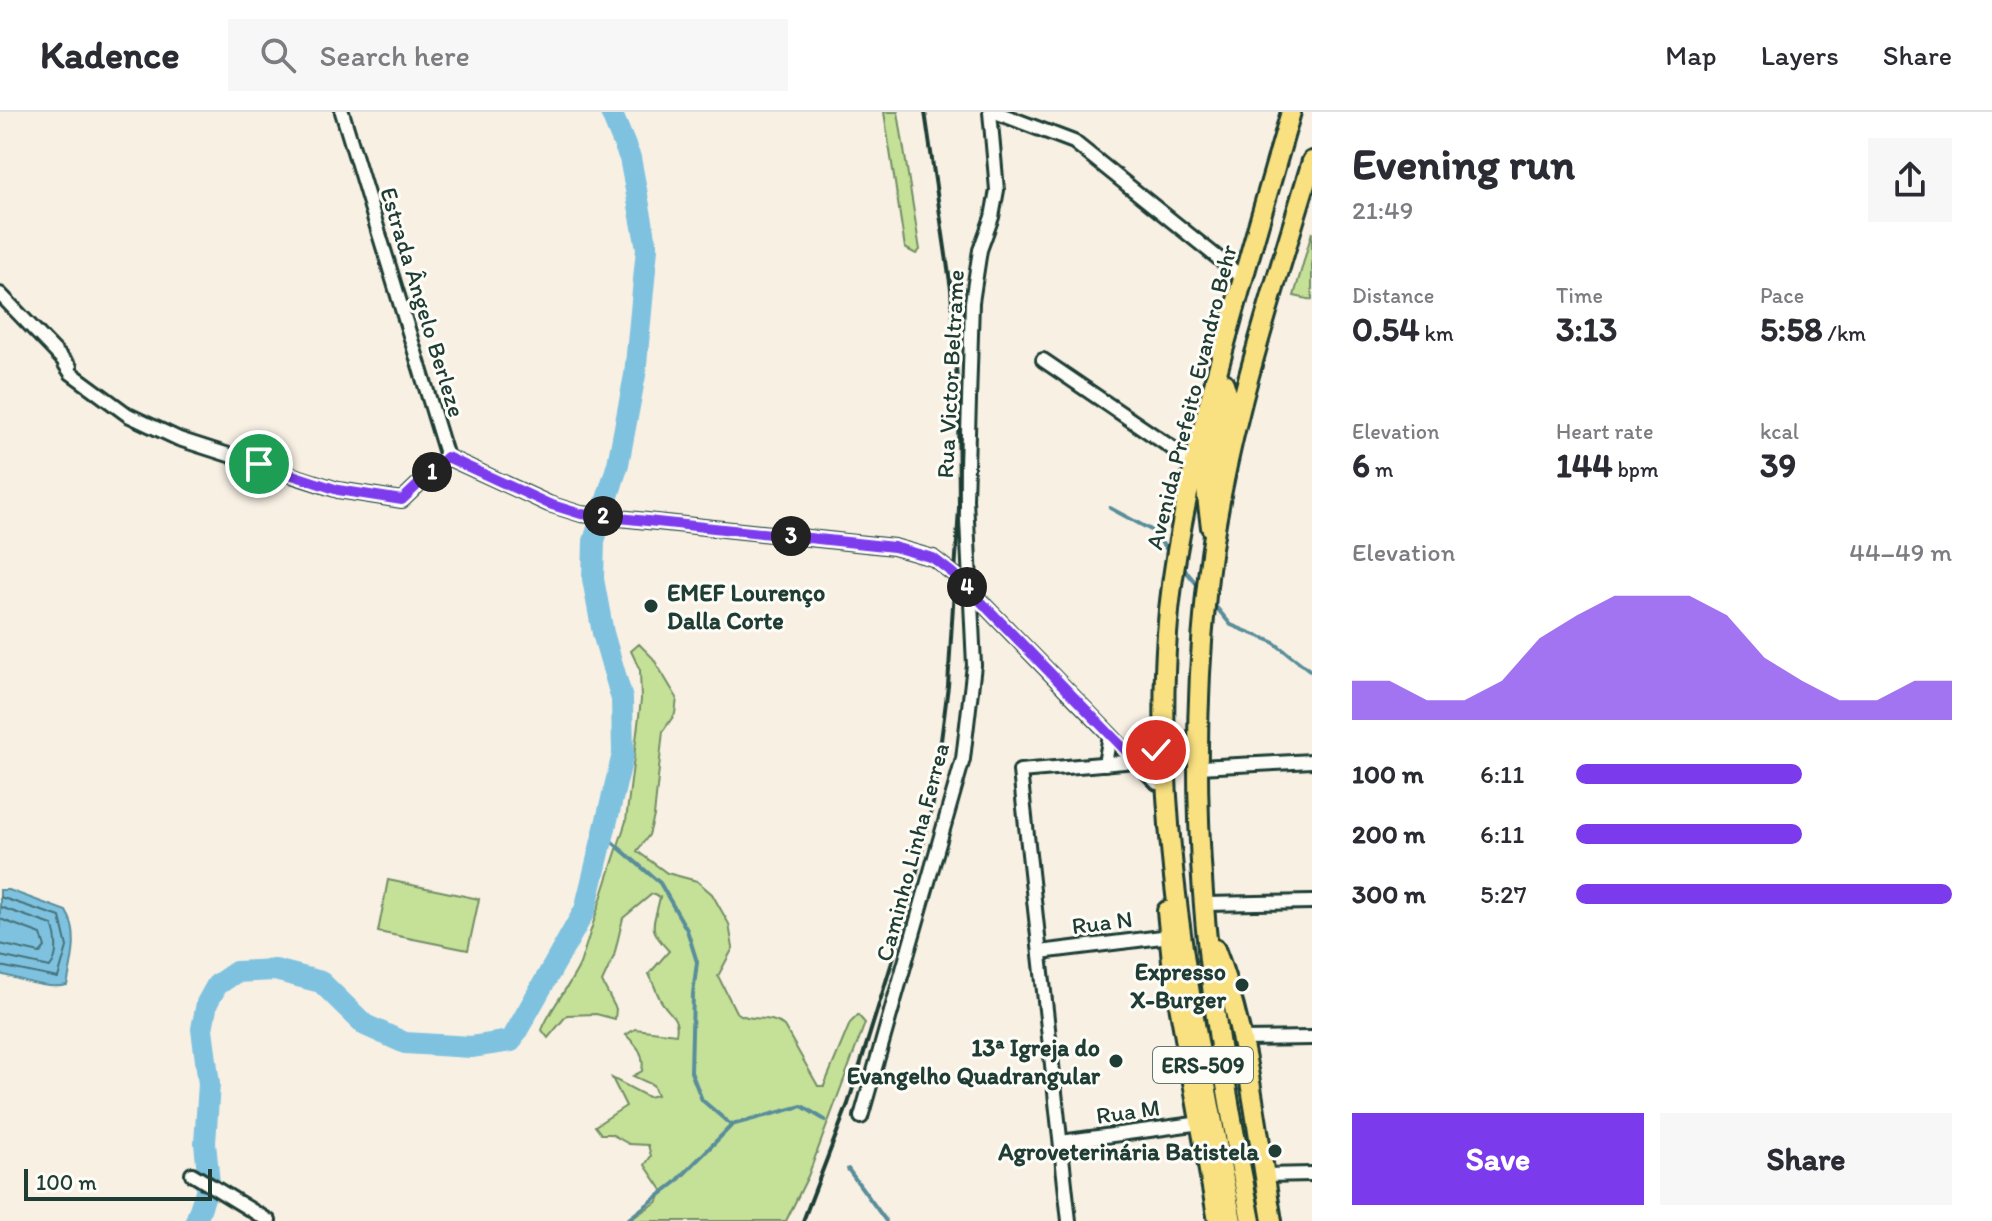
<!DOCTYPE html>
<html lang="en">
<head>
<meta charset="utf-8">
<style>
	body { margin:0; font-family:Itim,sans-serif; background:#f7f7f7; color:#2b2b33; height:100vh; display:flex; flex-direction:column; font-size:30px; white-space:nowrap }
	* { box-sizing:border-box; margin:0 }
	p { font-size:26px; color:#7c7c81 }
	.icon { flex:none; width:44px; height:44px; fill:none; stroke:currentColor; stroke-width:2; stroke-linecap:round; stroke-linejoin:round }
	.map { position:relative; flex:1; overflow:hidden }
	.details { display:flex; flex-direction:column; background:#fff; width:680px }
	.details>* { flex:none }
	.scale { position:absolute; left:24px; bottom:20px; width:188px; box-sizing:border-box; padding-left:8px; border:4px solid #1f3d34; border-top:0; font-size:22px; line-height:28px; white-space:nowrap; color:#1f3d34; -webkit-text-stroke:6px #fdfcf7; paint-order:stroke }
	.pin { position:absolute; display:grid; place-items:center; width:68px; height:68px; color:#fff; margin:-34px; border:4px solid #fff; border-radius:50%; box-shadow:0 2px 8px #0007 }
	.km { position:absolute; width:40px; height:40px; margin:-20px; border-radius:50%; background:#222; color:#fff; font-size:22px; line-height:40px; text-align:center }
	.round { display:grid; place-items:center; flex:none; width:84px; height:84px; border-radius:0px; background:#f7f7f7 }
	.head { display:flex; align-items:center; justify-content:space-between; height:136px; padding:0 40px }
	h1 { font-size:44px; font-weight:700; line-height:60px }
	.stats { display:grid; grid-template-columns:repeat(3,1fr); gap:12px; height:136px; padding:8px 40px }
	.stats div { display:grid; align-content:center }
	.stats b { font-size:34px; font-weight:700 }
	.stats small { font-size:22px; font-weight:400 }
	.stats p { font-size:22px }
	.chart { height:224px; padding:16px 40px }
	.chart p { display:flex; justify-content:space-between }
	.chart svg { width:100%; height:144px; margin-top:8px; fill:#7c3aed; opacity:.7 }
	.primary-button { display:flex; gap:16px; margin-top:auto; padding:16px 40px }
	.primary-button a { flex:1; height:92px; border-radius:0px; background:#7c3aed; color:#fff; font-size:32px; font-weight:700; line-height:92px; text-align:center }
	.primary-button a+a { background:#f7f7f7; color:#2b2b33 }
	ul { padding:0 40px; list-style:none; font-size:26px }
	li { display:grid; grid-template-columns:128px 96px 1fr; align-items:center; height:60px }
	li i { height:20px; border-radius:10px; background:#7c3aed }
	header { display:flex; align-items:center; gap:48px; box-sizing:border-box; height:112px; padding:0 40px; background:#fff; border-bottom:2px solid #e1e1e2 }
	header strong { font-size:38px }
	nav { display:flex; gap:44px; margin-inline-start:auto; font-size:28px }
	.search { width:560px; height:72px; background:#f7f7f7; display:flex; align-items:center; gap:20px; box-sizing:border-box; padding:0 28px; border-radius:0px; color:#7c7c81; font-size:30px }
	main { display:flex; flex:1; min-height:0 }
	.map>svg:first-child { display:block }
	.green { fill:#c5e097; stroke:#728e66; stroke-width:2 }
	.water { fill:#7fc2e0; stroke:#598d9b; stroke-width:2 }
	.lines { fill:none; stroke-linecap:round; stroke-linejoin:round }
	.shore { stroke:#457279; stroke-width:2 }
	.stream { stroke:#598d9b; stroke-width:4 }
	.river { stroke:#7fc2e0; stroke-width:22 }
	.minor-casing { stroke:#1f3d34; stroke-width:18 }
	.highway-casing { stroke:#1f3d34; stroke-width:24 }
	.minor { stroke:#fdfcf7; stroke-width:12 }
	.highway { stroke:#f9e181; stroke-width:18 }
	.rail { stroke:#1f3d34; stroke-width:4 }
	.route-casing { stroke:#fff; stroke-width:16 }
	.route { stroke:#7c3aed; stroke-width:10 }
	.poi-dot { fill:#1f3d34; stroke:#fdfcf7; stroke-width:3 }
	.labels { text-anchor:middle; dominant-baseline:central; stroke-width:6; stroke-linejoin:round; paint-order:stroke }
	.shield { fill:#fdfcf7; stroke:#62766e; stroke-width:2 }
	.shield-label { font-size:22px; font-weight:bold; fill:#1f3d34 }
	.street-label { font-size:24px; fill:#1f3d34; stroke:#fdfcf7 }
	.poi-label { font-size:24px; font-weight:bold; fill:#1f3d34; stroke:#fdfcf7; text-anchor:end }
</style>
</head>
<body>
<header>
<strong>Kadence</strong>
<div class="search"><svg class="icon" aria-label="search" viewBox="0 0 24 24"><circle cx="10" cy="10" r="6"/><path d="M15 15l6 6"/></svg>Search here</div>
<nav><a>Map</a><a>Layers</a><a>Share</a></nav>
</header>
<main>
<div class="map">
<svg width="1312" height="1109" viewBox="0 0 1312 1109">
	<rect width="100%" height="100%" fill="#f8f0e3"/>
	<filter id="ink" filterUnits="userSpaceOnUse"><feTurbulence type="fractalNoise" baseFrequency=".0125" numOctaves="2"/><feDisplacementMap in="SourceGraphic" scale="16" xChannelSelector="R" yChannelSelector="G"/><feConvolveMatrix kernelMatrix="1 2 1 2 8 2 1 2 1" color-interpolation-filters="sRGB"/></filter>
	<g filter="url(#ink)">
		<g class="green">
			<polygon points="884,0 898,0 920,138 916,142 905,136"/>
			<polygon points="1312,120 1312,188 1294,184"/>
			<path d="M 639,532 L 653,546 L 677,586 L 675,602 L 663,619 L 654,704 L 649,723 L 637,739 L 667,761 L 697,769 L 712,782 L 729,812 L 733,836 L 718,864 L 736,900 C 750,911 770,902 784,914 L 818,974 L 824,974 L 850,911 L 858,903 L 865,911 L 808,1064 L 786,1109 L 628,1109 L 658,1089 L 662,1078 L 645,1053 L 651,1044 L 648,1033 L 629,1032 L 611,1022 L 601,1022 L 595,1014 L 626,994 L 612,966 L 648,985 L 657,983 L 653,973 L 633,964 L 642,959 C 645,942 638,935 626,923 L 635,917 L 676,922 C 680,904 667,901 660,887 C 656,879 653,870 649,862 L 669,839 C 646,814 654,815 660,785 L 652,782 L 623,806 L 614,844 L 602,870 L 616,897 L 615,907 L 596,902 L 567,903 L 548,926 L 542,918 C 552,893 569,876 580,852 L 626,709 L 641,588 L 640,558 L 631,539 Z"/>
			<polygon points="388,768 479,787 468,838 378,820"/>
		</g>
		<path class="water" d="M 0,778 L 9,778 L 66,799 C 80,821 72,849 67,873 C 46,878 21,867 0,862 Z"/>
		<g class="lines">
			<g class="shore">
				<polyline points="0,785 60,805 67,835 58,866 0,854"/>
				<path d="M 0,795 L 52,813 C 57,826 59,844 50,855 L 0,844"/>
				<polyline points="0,807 41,822 45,835 40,841 0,832"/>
			</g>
			<g class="stream">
				<polyline points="1110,396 1151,418 1169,440"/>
				<polyline points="1180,452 1200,476"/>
				<polyline points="1211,489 1231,513 1273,530 1312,560"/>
				<polyline points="604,723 660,771 687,818 697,850 693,882 691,960 702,988 731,1013 802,994 825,1008"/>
				<polyline points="848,1057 886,1109"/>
				<polyline points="626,1109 675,1071 731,1014"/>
			</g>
			<polyline class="river" points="196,1109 209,1071 205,1031 209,972 202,917 207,891 217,873 236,860 275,858 321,870 365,913 405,931 471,935 511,929 585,798 623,642 622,587 603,521 593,467 594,429 618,352 635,263 647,136 630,46 611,0"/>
			<defs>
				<g id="minor">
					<polyline points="342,0 447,345"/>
					<polyline points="995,0 1074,30 1243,166"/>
					<polyline points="0,182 70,255"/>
					<polyline points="1043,248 1194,351"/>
					<polyline points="65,252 71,261 128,303 179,327 338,378 402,388 447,345"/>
					<polyline points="447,345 549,392 581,402 894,435 933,446 955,463 1157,671"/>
					<polyline points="1105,652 1110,623"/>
					<polyline points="1199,655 1312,649"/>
					<polyline points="1206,792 1312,790"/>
					<polyline points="1040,840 1170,824"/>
					<polyline points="1241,927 1312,926"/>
					<polyline points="861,1005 963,647 974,553 966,387 972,190 980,138 992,105 997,78 990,0"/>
					<polyline points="1061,1030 1201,1011"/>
					<polyline points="192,1062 269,1109"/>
					<polyline points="1264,1063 1312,1062"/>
					<polyline points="1069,1109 1020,659 1136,649 1152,645 1156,638"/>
				</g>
				<g id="highway">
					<polyline points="1211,415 1206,377 1227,281 1224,271 1215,267"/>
					<polyline points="1167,799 1173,859 1218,1109"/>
					<path d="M 1215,837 C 1248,919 1257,1021 1272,1109"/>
					<path d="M 1232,1109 C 1195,917 1153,719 1167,522 C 1172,448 1189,374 1206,303 C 1232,201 1262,101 1291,0"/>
					<path d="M 1251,1109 C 1241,1057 1231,1006 1223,954 C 1199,800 1190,639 1206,483 C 1221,335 1270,191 1312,49"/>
				</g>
			</defs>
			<use href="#minor" class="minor-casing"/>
			<use href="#highway" class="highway-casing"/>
			<use href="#minor" class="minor"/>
			<use href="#highway" class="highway"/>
			<polyline class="rail" points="803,1109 848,992 906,805 933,691 948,574 959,396 958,286 951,177 925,0"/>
		</g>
	</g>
	<g class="lines" filter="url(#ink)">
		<defs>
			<polyline id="route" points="259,352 338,378 402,388 447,345 549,392 581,402 894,435 933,446 955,463 1136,649 1152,645 1156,638"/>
		</defs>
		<use href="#route" class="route-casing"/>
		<use href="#route" class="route"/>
	</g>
	<g class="poi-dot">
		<circle cx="651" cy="494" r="8"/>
		<circle cx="1242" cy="873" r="8"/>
		<circle cx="1116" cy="949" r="8"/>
		<circle cx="1275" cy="1039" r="8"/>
	</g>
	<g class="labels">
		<rect class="shield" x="1153" y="935" width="100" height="36" rx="6"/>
		<g class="shield-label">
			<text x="1203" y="953">ERS-509</text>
		</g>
		<g class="street-label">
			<text transform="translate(423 190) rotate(73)">Estrada Ângelo Berleze</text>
			<text transform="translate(950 262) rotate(-87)">Rua Victor Beltrame</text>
			<text transform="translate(1191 285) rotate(-76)">Avenida Prefeito Evandro Behr</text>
			<text transform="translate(912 740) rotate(-75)">Caminho Linha Ferrea</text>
			<text transform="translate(1102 810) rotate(-7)">Rua N</text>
			<text transform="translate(1128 999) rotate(-8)">Rua M</text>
		</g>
		<g class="poi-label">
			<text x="667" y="480" text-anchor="start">EMEF Lourenço<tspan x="667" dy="28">Dalla Corte</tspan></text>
			<text x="1226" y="859">Expresso<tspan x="1226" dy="28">X-Burger</tspan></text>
			<text x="1100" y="935">13ª Igreja do<tspan x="1100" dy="28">Evangelho Quadrangular</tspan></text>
			<text x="1259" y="1039">Agroveterinária Batistela</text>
		</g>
	</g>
</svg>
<div class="scale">100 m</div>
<div class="pin" style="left:259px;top:352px;background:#1e9e55"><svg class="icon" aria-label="arrive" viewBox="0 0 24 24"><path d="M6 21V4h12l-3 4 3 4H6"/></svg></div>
<div class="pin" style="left:1156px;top:638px;background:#d93025"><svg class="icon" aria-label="check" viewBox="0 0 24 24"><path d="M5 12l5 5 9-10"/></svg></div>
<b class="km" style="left:432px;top:360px">1</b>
<b class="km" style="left:603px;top:404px">2</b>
<b class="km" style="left:791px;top:424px">3</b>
<b class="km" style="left:967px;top:475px">4</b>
</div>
<section class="details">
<div class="head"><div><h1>Evening run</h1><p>21:49</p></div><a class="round"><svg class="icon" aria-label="share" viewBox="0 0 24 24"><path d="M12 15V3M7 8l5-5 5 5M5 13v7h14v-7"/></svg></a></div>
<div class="stats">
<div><p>Distance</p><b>0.54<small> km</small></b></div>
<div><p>Time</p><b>3:13</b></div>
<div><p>Pace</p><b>5:58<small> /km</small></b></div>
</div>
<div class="stats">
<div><p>Elevation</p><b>6<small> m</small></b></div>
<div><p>Heart rate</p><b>144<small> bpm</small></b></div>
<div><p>kcal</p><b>39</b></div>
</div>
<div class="chart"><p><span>Elevation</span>44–49 m</p>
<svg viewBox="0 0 160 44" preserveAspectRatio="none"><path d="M0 44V32L10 32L20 38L30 38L40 32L50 19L60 12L70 6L80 6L90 6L100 12L110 25L120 32L130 38L140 38L150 32L160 32V44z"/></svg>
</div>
<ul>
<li><b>100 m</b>6:11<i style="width:60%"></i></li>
<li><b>200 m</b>6:11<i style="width:60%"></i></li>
<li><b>300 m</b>5:27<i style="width:100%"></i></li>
</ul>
<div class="primary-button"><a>Save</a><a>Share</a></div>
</section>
</main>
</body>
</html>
